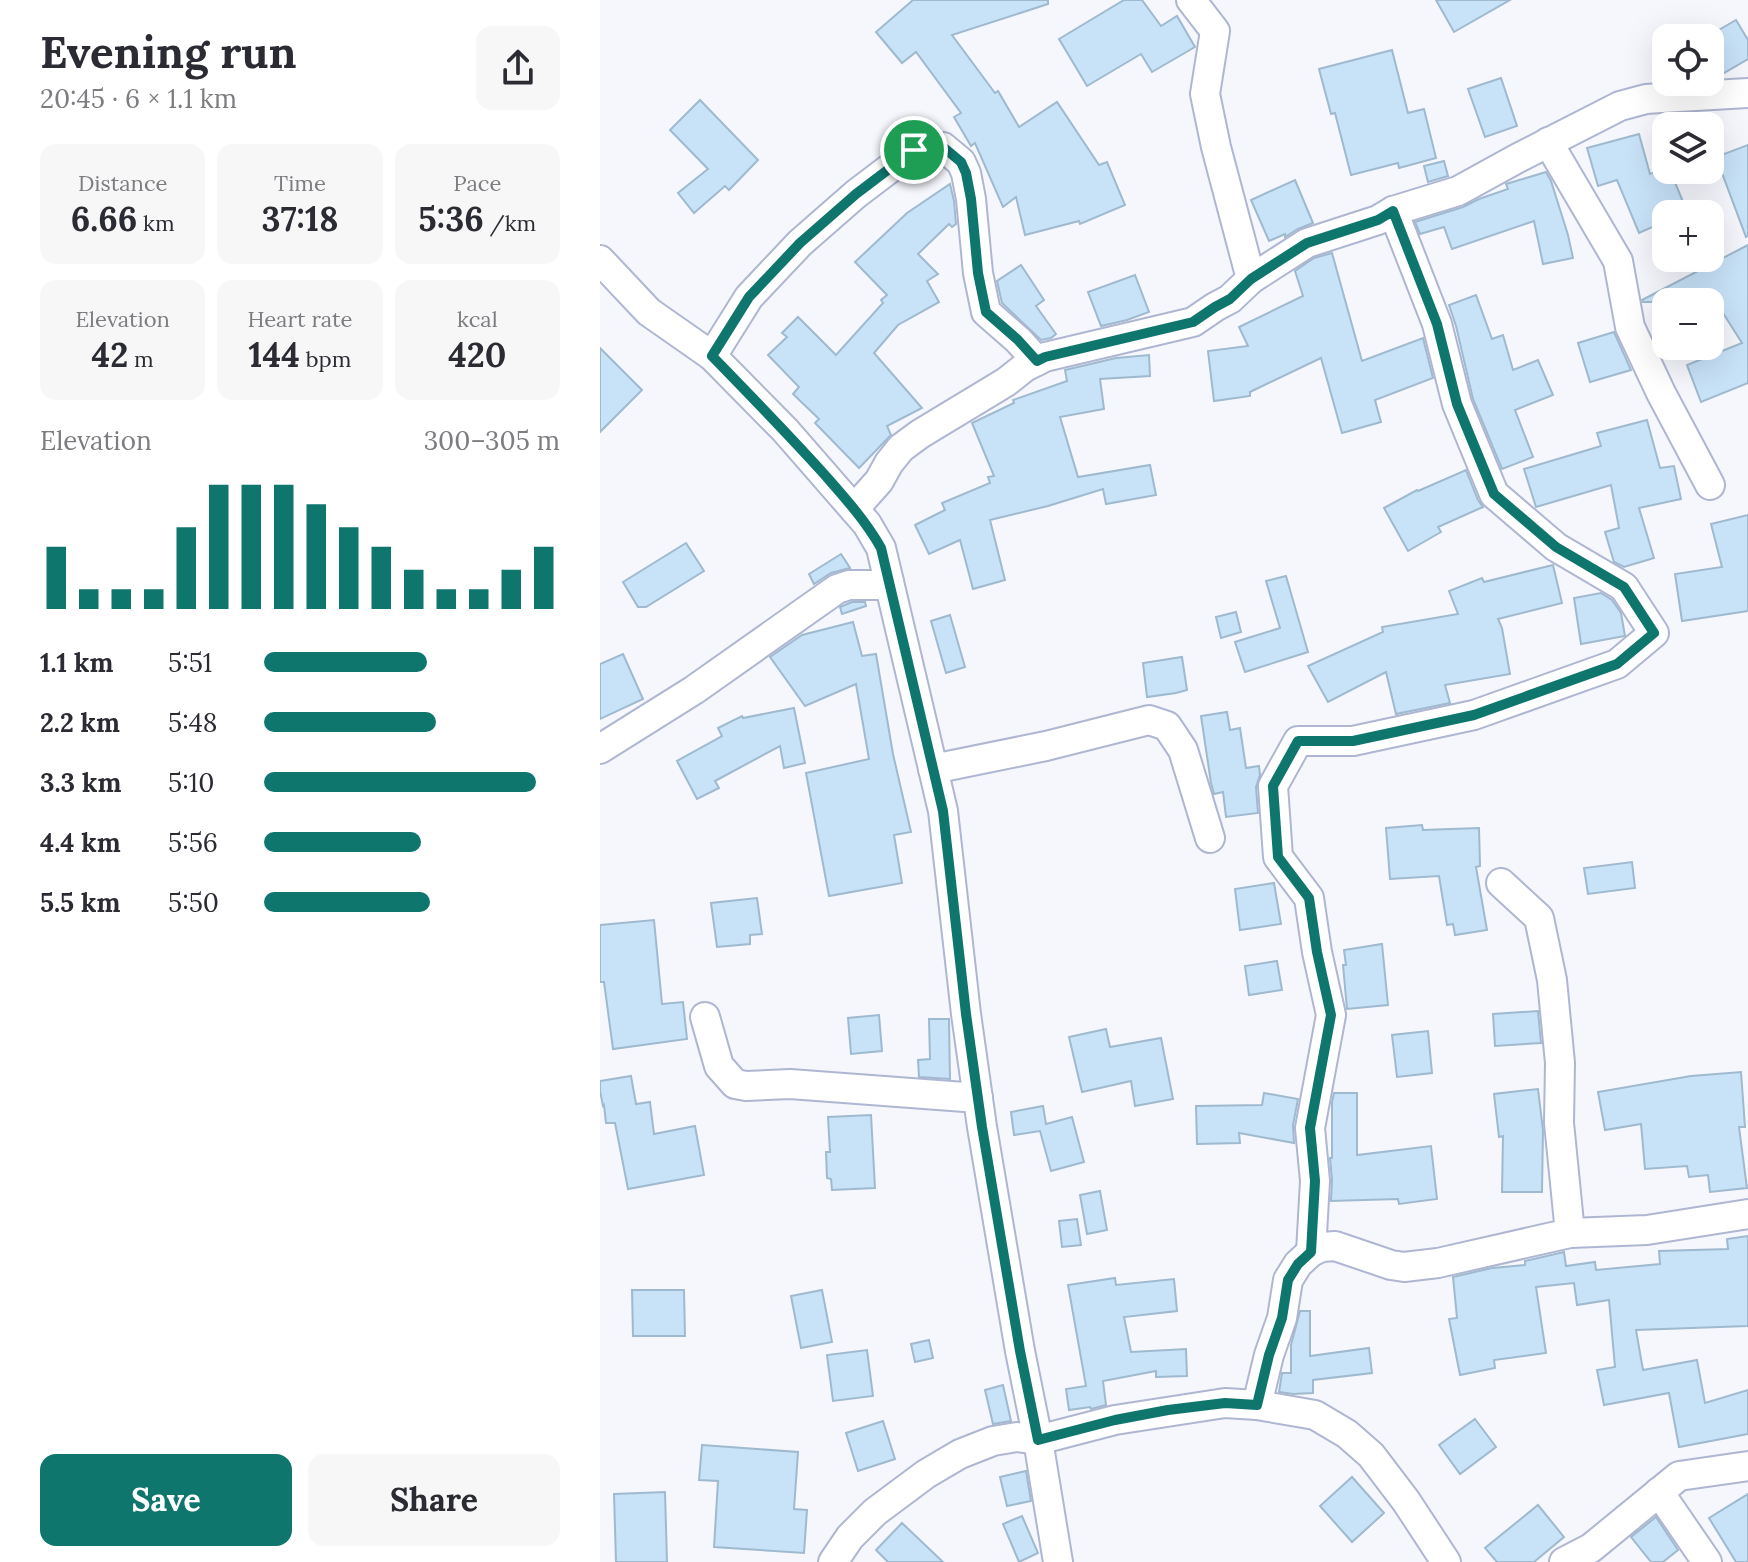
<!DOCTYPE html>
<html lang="en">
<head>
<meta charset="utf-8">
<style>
	body { margin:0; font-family:Lora,serif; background:#f7f7f7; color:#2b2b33; height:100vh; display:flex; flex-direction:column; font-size:30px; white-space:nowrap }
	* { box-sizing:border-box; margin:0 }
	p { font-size:26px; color:#7c7c81 }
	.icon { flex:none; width:44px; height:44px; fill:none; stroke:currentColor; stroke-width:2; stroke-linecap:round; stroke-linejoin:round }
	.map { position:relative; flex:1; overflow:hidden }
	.drawer { display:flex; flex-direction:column; background:#fff; width:600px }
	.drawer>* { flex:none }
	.controls { position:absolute; left:1052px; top:24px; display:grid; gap:16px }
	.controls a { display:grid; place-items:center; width:72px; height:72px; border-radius:16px; background:#fff; box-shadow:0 8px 32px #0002; font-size:40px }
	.pin { position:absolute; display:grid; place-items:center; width:68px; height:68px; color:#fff; margin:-34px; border:4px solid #fff; border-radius:50%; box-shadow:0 2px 8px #0007 }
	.round { display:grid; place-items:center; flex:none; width:84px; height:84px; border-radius:16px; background:#f7f7f7 }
	.summary { display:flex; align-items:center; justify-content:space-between; height:136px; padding:0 40px }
	h1 { font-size:44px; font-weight:700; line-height:60px }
	.stats { display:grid; grid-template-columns:repeat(3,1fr); gap:12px; height:136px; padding:8px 40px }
	.stats div { display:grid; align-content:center; border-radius:16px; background:#f7f7f7; text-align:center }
	.stats b { font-size:34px; font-weight:700 }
	.stats small { font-size:22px; font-weight:400 }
	.stats p { font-size:22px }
	.chart { height:224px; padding:16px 40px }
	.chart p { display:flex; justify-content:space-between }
	.chart svg { width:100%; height:144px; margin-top:8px; stroke:#0f766e; stroke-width:6 }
	.button { display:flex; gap:16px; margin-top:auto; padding:16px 40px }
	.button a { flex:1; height:92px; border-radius:16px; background:#0f766e; color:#fff; font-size:32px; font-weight:700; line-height:92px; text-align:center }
	.button a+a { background:#f7f7f7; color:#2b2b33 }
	ul { padding:0 40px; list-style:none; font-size:26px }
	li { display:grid; grid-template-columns:128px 96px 1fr; align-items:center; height:60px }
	li i { height:20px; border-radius:10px; background:#0f766e }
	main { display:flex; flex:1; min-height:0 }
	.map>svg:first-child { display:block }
	.building { fill:#c8e2f8; stroke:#9fb9ce; stroke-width:2 }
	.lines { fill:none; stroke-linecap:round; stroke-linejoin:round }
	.minor-casing { stroke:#aeb6d2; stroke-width:32 }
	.minor { stroke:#fff; stroke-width:28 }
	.route-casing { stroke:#fff; stroke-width:16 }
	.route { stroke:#0f766e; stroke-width:10 }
</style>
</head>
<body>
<main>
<section class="drawer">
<div class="summary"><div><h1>Evening run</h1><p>20:45 · 6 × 1.1 km</p></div><a class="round"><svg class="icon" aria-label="share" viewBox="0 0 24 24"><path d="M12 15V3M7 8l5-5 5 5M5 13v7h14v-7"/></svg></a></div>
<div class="stats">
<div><p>Distance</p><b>6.66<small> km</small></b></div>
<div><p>Time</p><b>37:18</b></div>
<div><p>Pace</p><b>5:36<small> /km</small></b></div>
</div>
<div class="stats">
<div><p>Elevation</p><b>42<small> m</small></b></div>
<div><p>Heart rate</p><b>144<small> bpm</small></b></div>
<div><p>kcal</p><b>420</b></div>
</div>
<div class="chart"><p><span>Elevation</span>300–305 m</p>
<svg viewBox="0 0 160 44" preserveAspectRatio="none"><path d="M5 44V25M15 44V38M25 44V38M35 44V38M45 44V19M55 44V6M65 44V6M75 44V6M85 44V12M95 44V19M105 44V25M115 44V32M125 44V38M135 44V38M145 44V32M155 44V25"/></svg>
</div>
<ul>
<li><b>1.1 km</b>5:51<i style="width:55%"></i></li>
<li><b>2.2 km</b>5:48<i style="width:58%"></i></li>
<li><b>3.3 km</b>5:10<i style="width:92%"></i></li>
<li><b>4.4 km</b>5:56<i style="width:53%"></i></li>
<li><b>5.5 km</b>5:50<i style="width:56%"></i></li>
</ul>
<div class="button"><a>Save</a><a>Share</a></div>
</section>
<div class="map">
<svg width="1148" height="1562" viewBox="0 0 1148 1562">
	<rect width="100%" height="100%" fill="#f6f7fd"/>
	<g class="building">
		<polygon points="313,0 448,0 448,4 352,35 395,93 398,91 419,127 457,102 499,165 507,162 525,205 480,224 479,221 425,235 416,197 403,207 375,143 371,146 354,117 361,113 316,52 302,63 276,32"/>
		<polygon points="524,0 542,0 561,26 577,16 595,47 552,72 541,54 487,86 459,39"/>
		<polygon points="836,0 910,0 854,32"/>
		<polygon points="1136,20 1148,40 1148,59 1117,77 1110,64 1110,35"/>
		<polygon points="792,50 808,113 824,109 836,158 799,168 798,163 751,175 735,113 731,114 719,69"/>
		<polygon points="901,78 917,126 885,137 868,89"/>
		<polygon points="100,100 158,160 129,190 125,186 94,213 78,193 108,169 70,130"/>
		<polygon points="1039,134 1050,174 1066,168 1066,170 1070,170 1088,214 1066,214 1066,221 1039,233 1017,180 998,186 987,148"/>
		<polygon points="1148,145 1148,236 1146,237 1116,157"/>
		<polygon points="844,161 848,176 828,182 824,166"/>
		<polygon points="946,172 951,181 968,235 973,258 943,264 934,221 852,249 844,227 820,234 815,222 863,207 879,199 908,189 906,184"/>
		<polygon points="695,180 713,223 698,229 685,237 685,234 669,241 651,200"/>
		<polygon points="350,184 354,201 356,224 352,227 349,224 318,254 338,274 327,281 339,302 298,325 274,353 322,408 287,426 291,435 259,468 215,423 219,419 193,394 199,387 168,355 187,337 182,333 198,317 236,355 283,303 281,300 287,295 255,262 307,213"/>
		<polygon points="1148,245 1148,383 1101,402 1087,365 1142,343 1116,302 1043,302 1042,300"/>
		<polygon points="732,253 762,361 823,338 833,378 775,400 781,422 742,433 721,358 650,392 650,396 614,401 608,351 648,346 639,327 703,296 695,271 714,258"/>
		<polygon points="421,265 444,300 436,306 456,334 451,338 441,340 402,303 397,281"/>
		<polygon points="535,275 549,312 527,320 501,326 488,292"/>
		<polygon points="876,295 892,339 903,335 913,370 938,360 953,395 915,410 933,457 902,469 873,399 856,326 849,305"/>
		<polygon points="1014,332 1031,370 990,382 978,343"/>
		<polygon points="0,348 42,390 0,432"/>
		<polygon points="549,355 550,376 500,379 504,409 460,417 478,477 550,465 556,495 506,504 503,489 448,506 390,520 405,580 373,589 360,540 329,554 315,525 345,510 342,503 390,483 388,477 394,476 372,423 414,403 413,400 467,381 465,370 516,358"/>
		<polygon points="1047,420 1060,468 1074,466 1081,499 1039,508 1054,558 1024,567 1014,562 1005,532 1019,528 1011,485 936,507 924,469 1001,446 997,433"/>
		<polygon points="866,470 878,500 883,507 838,527 841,532 808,551 784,508 817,490 818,491"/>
		<polygon points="1148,515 1148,611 1082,621 1075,574 1122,567 1111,524"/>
		<polygon points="86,543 104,571 46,607 38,607 23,582"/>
		<polygon points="241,554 250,568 231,573 214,584 209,574"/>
		<polygon points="953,565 962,603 898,619 902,628 910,674 845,685 850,703 796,714 786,672 728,702 708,666 783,632 782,627 858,614 849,591 882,578 884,582"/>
		<polygon points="686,576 708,652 645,672 635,642 680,628 666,581"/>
		<polygon points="1001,593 1012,600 1021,613 1025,636 981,644 974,598"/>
		<polygon points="252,602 265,602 266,606 242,614 240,607"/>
		<polygon points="636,612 641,632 621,638 616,617"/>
		<polygon points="350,615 365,667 346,673 331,621"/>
		<polygon points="253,622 262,656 276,654 293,754 311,832 294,835 302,883 229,896 206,773 269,759 256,684 205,706 170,657 202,635"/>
		<polygon points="23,654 43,699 0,719 0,664"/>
		<polygon points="582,657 587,690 576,693 547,697 543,663"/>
		<polygon points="194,708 205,763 184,768 180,746 115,781 119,788 97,799 77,761 122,736 118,728 142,716 143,718"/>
		<polygon points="627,712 630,730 640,728 646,768 659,766 660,775 656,787 658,813 626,817 623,792 614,794 611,783 601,716"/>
		<polygon points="822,825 823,830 879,828 880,866 876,867 887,930 855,935 853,924 847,925 839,876 790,879 786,828"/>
		<polygon points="1032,862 1035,888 988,894 984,868"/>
		<polygon points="674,883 681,924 640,930 635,889"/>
		<polygon points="157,898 162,934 150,935 150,944 117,947 111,903"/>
		<polygon points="54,920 62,1004 83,1002 87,1039 13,1049 4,982 0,982 0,925"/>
		<polygon points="782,944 788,1005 747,1009 743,965 746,965 744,950"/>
		<polygon points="677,961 682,990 649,995 645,966"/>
		<polygon points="938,1011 941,1043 895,1046 893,1014"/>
		<polygon points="279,1015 282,1051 251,1054 248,1018"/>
		<polygon points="329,1019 349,1019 350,1079 319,1077 318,1060 330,1059"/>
		<polygon points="506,1029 510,1047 561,1038 573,1099 535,1106 531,1081 482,1092 469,1037"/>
		<polygon points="828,1031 832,1073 797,1077 792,1035"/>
		<polygon points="1141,1072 1145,1127 1139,1127 1147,1188 1110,1192 1108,1175 1089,1177 1087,1166 1045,1169 1041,1124 1005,1130 998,1092 1091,1076"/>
		<polygon points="31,1076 36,1104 50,1102 54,1134 95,1126 104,1175 28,1189 15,1123 6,1123 4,1105 3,1106 0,1091 0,1081"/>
		<polygon points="938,1089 943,1130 942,1192 902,1192 903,1136 899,1137 894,1094"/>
		<polygon points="664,1093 698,1099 693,1125 694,1143 639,1133 640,1143 597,1144 596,1106 662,1105"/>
		<polygon points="734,1093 757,1093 757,1155 831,1146 837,1199 799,1204 798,1199 731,1201 732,1180 730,1158 732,1158 732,1102"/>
		<polygon points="443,1106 446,1124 472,1117 484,1162 451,1171 440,1131 414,1135 411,1112"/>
		<polygon points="271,1115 275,1188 232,1190 231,1179 227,1178 226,1152 230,1152 228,1117"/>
		<polygon points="500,1191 507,1230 487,1234 480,1195"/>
		<polygon points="477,1219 481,1245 462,1247 459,1221"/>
		<polygon points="1148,1236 1148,1326 1036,1330 1043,1370 1097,1360 1105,1403 1148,1390 1148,1434 1079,1447 1069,1393 1004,1405 997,1370 1015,1367 1009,1300 977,1305 974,1283 936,1287 946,1353 894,1360 895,1368 860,1375 849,1319 857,1318 853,1277 892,1268 925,1265 925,1261 964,1252 966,1266 995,1262 996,1270 1060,1264 1059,1251 1128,1249 1127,1239"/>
		<polygon points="515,1278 516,1285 574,1279 577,1311 524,1317 531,1352 586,1349 587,1376 556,1377 556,1371 503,1381 506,1405 491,1409 490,1407 469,1410 466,1389 486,1386 468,1285"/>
		<polygon points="32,1290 84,1290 85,1336 33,1336"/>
		<polygon points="222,1290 232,1342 201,1348 191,1296"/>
		<polygon points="700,1311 710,1311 710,1356 769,1348 772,1373 713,1380 713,1393 693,1394 679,1392 682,1373 691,1373 691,1345"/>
		<polygon points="329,1340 333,1358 315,1362 311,1344"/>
		<polygon points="267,1350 273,1396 233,1401 227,1355"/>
		<polygon points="403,1385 411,1421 393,1424 385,1390"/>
		<polygon points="875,1419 896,1447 860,1474 839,1445"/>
		<polygon points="283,1421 295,1459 258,1471 246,1433"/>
		<polygon points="102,1445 198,1452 194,1509 207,1510 204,1553 114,1547 118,1481 99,1480"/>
		<polygon points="426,1471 431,1501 407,1506 400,1477"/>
		<polygon points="752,1477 784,1513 752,1542 720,1506"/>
		<polygon points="65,1492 67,1562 16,1562 14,1494"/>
		<polygon points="1148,1494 1148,1562 1136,1562 1109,1518"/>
		<polygon points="938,1505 964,1537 934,1562 897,1562 885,1548"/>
		<polygon points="422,1516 438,1553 419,1562 403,1524"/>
		<polygon points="1056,1517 1078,1550 1063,1562 1051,1562 1031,1537"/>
		<polygon points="302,1523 343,1562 288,1562 276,1550"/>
	</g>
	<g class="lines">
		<defs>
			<g id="minor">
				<polyline points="591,0 615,31 605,94 616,147 651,279"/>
				<polyline points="948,142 1018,261 1030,327 1061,393 1110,485"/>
				<polyline points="0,260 49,312 112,356 185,430 267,524 281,548 343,811 366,1014 382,1127 420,1351 438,1440 458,1562"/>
				<polyline points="112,356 149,297 200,243 256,194 314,150 343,147 361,162 366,173 371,199 378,273 386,312 418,340 437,361"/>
				<polyline points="254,509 279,481 289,463 301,448 320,434 406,382 425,367 445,357 593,322 615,307 630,299 651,279 707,243 778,220 793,211 858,191 918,158 1020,106 1046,99 1061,98 1148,93"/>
				<polyline points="0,749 94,690 237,589 249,585 287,585 289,582"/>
				<polyline points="333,769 446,746 549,720 567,726 583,750 610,838"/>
				<polyline points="901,883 939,918 952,980 960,1063 959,1123 970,1233"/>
				<polyline points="105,1017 119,1066 135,1084 146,1086 190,1084 378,1098"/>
				<polyline points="711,1252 715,1181 710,1128 731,1015 717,952 709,898 678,857 673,786 698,741 753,741 874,715 1017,664 1054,633 1024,587 956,547 894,494 857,404 837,324 793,211"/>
				<polyline points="657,1405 669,1355 682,1318 688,1280 698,1264 711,1252 722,1247 735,1246 791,1265 804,1267 838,1263 970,1233 1047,1230 1148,1214"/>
				<polyline points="1059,1492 1107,1562"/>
				<polyline points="233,1562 250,1537 275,1512 326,1474 360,1454 393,1441 417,1437 438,1440 515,1420 625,1403 657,1405 715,1415 747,1434 771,1455 806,1501 846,1562"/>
				<polyline points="964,1562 991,1548 1079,1476 1148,1466"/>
			</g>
		</defs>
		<use href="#minor" class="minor-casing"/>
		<use href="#minor" class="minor"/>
	</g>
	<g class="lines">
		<defs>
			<path id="route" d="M 343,147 L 361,162 L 366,173 L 371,199 L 378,273 L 386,312 L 418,340 L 437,361 L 445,357 L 593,322 L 615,307 L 630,299 L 651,279 L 707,243 L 778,220 L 793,211 L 837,324 L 857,404 L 894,494 L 956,547 L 1024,587 L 1054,633 L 1017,664 L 874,715 L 753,741 L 698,741 L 673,786 L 678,857 L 709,898 L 717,952 L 731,1015 L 710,1128 L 715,1181 L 711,1252 L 698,1264 L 688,1280 L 682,1318 L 669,1355 L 657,1405 L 625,1403 L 568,1410 L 515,1420 L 438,1440 L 420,1351 L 382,1127 L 366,1014 L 343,811 L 281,548 C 265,520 245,498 224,474 C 188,434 150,395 112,356 L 149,297 L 200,243 L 256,194 L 314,150 Z"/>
		</defs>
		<use href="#route" class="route-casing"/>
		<use href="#route" class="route"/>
	</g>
</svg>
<div class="controls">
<a><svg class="icon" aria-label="locate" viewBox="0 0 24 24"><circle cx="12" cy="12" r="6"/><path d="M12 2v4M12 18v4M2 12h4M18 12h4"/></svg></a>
<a><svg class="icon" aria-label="layers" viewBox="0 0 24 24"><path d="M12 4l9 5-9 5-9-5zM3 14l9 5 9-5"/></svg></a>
<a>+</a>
<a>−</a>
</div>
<div class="pin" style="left:314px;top:150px;background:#1e9e55"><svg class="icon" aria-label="arrive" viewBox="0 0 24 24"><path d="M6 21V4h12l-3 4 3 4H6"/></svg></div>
</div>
</main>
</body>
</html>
